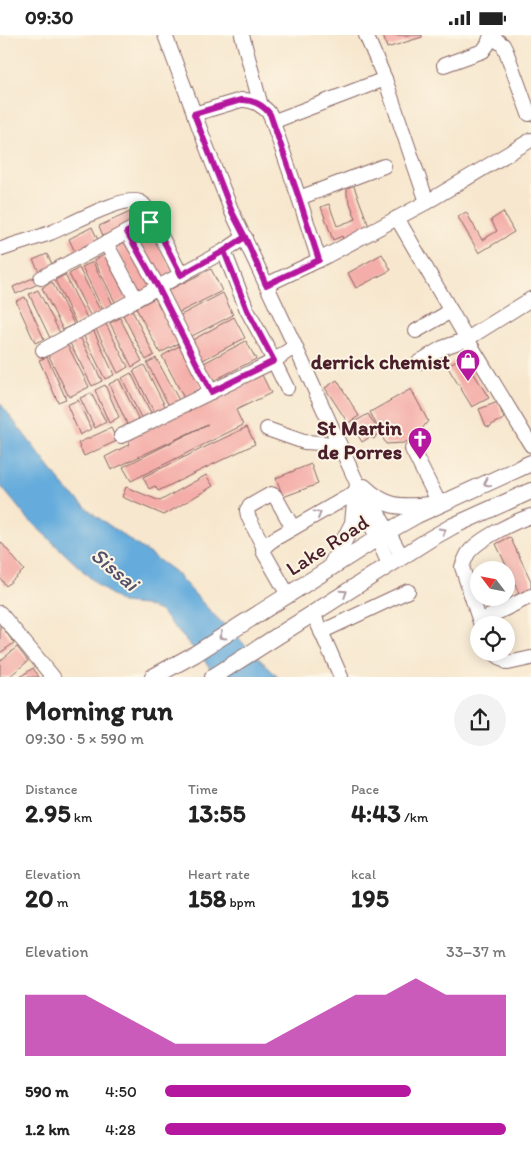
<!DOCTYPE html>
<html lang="en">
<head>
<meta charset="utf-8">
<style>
	body { margin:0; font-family:Itim,sans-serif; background:#f2f2f2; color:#222; height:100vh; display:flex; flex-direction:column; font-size:19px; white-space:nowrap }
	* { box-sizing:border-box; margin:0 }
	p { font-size:16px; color:#767676 }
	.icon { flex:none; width:28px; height:28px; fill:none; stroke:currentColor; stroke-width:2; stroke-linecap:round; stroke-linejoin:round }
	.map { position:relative; height:642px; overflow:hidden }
	.side { display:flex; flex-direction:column; background:#fff; flex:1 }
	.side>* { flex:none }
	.needle { width:32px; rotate:302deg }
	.fabs { position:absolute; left:470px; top:526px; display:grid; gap:10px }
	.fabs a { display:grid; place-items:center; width:45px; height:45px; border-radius:50%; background:#fff; box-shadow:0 2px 12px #0003; font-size:25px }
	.pin { position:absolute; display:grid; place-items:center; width:42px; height:42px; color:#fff; margin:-21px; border-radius:10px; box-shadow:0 2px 8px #0006 }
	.round { display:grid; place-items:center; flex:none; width:52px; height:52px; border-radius:26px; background:#f2f2f2 }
	.head { display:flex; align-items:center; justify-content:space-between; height:85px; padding:0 25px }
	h1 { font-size:28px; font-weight:700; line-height:38px }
	.metrics { display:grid; grid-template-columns:repeat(3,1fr); gap:8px; height:85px; padding:5px 25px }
	.metrics div { display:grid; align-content:center }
	.metrics b { font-size:25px; font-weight:700 }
	.metrics small { font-size:14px; font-weight:400 }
	.metrics p { font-size:14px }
	.chart { height:140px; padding:10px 25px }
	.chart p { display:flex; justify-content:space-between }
	.chart svg { width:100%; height:90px; margin-top:5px; fill:#b5179e; opacity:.7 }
	ul { padding:0 25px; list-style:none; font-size:16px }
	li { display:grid; grid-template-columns:80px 60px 1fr; align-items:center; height:38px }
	li i { height:12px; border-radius:6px; background:#b5179e }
	.status { display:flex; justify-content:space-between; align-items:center; height:35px; padding:0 25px; background:#fff; direction:ltr }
	.status svg { height:14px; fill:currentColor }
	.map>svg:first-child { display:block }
	.water { fill:#65acdc; stroke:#586684 }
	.building { fill:#f4ada8 }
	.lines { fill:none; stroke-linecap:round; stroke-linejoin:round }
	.minor-casing { stroke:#876564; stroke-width:16 }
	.major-casing { stroke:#876564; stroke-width:18 }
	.minor { stroke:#fff; stroke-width:14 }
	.major { stroke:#fff; stroke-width:16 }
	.oneway { stroke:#ae9aa0 }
	.route-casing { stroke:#fff; stroke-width:10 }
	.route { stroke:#b5179e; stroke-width:6 }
	.labels { text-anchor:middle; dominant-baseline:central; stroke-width:4; stroke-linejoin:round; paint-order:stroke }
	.poi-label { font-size:21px; font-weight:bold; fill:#4a1f2b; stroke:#fcf5e5; text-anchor:end }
	.street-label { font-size:21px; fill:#4a1f2b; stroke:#fcf5e5 }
	.water-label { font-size:22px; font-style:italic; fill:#535069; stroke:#fcf5e5 }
</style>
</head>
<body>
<div class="status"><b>09:30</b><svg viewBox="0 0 49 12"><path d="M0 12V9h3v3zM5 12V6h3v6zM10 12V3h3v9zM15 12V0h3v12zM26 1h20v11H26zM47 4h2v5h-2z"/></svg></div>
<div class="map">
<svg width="531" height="642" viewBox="0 0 531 642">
	<rect width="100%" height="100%" fill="#fcf5e5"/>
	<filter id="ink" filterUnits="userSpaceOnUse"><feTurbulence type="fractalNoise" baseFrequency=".02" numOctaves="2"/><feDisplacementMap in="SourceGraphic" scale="10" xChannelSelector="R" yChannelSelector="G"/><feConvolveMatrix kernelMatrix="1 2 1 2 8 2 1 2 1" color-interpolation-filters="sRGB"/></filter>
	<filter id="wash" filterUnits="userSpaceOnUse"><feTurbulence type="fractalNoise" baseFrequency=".0096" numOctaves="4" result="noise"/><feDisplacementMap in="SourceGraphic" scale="20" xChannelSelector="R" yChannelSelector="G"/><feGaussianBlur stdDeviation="1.12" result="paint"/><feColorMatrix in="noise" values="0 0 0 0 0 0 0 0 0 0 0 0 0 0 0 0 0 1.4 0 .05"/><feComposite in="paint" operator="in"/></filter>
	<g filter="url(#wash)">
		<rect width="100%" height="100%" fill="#f7e7ce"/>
		<polygon class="water" points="0,368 66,454 96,481 174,536 211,577 278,642 214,642 208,630 160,576 144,570 122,568 99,551 27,483 0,450"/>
		<g id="blocks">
			<g class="building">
				<polygon points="383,0 422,0 422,2 387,13"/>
				<polygon points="353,149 370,194 343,204 342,201 333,205 321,172 329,169 337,191 356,184 347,160 347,151"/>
				<polygon points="139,173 144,183 103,201 99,191"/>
				<polygon points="466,177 482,205 497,196 491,185 503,177 514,197 479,218 458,182"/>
				<polygon points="92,192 98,205 75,217 69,204"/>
				<polygon points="151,195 173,238 156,246 134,204"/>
				<polygon points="128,205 152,251 140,258 116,212"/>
				<polygon points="47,219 53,231 40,238 33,225"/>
				<polygon points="382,219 391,235 356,253 348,238"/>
				<polygon points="104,220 127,263 116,269 94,225"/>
				<polygon points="93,227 113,270 103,275 82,232"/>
				<polygon points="79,233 101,277 91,282 69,239"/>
				<polygon points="211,234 222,256 174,280 163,258"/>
				<polygon points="65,240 87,283 76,289 55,245"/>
				<polygon points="35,242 38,249 16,259 13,252"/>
				<polygon points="52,247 74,289 63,295 42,253"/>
				<polygon points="38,255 60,298 50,303 29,259"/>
				<polygon points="223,258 233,280 186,304 175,283"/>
				<polygon points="25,262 44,304 35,308 16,266"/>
				<polygon points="155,263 179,308 160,318 136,273"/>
				<polygon points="132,275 154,320 146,325 123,280"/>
				<polygon points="234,282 245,303 199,327 189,307"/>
				<polygon points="120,283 142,326 132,332 110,288"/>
				<polygon points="106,289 128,332 118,338 96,294"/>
				<polygon points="94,296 114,340 105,344 84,301"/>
				<polygon points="80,302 102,346 92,351 70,308"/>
				<polygon points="246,306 256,324 209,348 200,330"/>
				<polygon points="67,309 89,352 69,362 48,319"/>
				<polygon points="179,311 202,352 184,363 162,321"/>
				<polygon points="463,321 489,363 472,372 447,331"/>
				<polygon points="47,322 66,364 58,367 39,325"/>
				<polygon points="156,323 180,367 169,371 147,328"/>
				<polygon points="144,330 166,373 155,379 133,336"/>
				<polygon points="131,338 152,380 142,385 122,343"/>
				<polygon points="261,338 271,358 236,375 243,390 131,446 123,432 208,389 111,435 105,422 130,409 128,404"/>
				<polygon points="119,344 139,385 128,391 109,349"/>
				<polygon points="337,345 359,381 348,388 325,353"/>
				<polygon points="105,350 119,382 109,388 95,355"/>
				<polygon points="411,354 428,386 418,399 404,408 386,409 370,377"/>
				<polygon points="91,358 106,387 95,393 80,363"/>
				<polygon points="78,365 91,394 80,400 67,370"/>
				<polygon points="498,367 504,384 491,390 490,392 486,391 479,374"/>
				<polygon points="368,379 380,398 376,400 374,404 370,402 362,407 351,389"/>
				<polygon points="247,392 255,409 158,456 155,451 149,454 143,442"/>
				<polygon points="111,393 117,406 84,421 78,408"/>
				<polygon points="311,429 318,449 283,462 276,443"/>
				<polygon points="206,440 213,451 164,480 122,462 126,452 160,466"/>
				<polygon points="510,502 531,546 531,557 521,562 496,509"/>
				<polygon points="0,506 24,535 6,551 0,543"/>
				<polygon points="0,589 14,608 0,618"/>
				<polygon points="17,612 28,626 9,642 0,642 0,626"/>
				<polygon points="33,633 39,642 20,642"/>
			</g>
		</g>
	</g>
	<g filter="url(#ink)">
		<use href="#blocks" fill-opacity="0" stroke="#876564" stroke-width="1"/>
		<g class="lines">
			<defs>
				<g id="minor">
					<polyline points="165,0 213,129 232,177 295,311 357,448 356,457 389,529"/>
					<polyline points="242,0 261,71"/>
					<polyline points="366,0 385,44 427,167"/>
					<polyline points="491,1 503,10 506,16 529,79"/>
					<polyline points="444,30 483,16 488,9 491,0"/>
					<path d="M 194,79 L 241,65 C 252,64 263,70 270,79 L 299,163 L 319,225"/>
					<polyline points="272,87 385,44"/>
					<polyline points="299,163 384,131"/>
					<polyline points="397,183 467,304 531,264"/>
					<polyline points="127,197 158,252 211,357"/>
					<polyline points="106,208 136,264"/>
					<path d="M 2,214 C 18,208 34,204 50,198 C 66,192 124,159 140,167 C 148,171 148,180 150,187"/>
					<polyline points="224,216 247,275 265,308 287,353"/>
					<path d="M 41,243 L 145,187 C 152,187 154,189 158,195 L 181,240"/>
					<polyline points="266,250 319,225 427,167 531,105"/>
					<polyline points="416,296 451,276"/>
					<polyline points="43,315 224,216 245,202"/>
					<polyline points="419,327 442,313 467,304 531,410"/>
					<polyline points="267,394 304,407 339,409"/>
					<polyline points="121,401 274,326 295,311"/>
					<polyline points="412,414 440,470"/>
					<polyline points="365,454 402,522"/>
					<polyline points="264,513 248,481 247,475 250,471 271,459 275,461 293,493"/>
					<path d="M 288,560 L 263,516 C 265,509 270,507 276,503 L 356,457"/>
					<polyline points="0,578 53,642"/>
					<polyline points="313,578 341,642"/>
					<polyline points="480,586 531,561"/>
					<path d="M 481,590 L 462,532 C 464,527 466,521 469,517 C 479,504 515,486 531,481"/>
					<polyline points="321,597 408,556"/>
					<polyline points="494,618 508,628 531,623"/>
				</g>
				<g id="major">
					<path d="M 364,452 C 386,473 400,473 430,470"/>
					<polyline points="332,529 353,488 356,457"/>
					<polyline points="153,642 195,619 387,497 417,480 531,428"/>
					<polyline points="213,642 430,504 453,491 531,456"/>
				</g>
			</defs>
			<use href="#minor" class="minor-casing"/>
			<use href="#major" class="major-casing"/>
			<use href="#minor" class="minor"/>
			<use href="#major" class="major"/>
		</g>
		<defs><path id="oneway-chevron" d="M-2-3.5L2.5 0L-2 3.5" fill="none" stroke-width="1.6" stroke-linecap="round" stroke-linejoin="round" transform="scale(1.25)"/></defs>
		<g class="oneway">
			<use href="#oneway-chevron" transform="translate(487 448) rotate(155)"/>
			<use href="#oneway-chevron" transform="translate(318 479) rotate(-30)"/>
			<use href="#oneway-chevron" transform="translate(443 496) rotate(-30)"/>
			<use href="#oneway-chevron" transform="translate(344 558) rotate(-33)"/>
			<use href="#oneway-chevron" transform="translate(222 601) rotate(148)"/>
		</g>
	</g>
	<g class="lines" filter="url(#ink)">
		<defs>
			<path id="route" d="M 150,187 L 154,189 L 158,195 L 181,240 L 224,216 L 245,202 L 266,250 L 319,225 L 299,163 L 270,79 C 263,70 252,64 241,65 L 194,79 L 232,177 L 245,202 L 224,216 L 247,275 L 274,326 L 211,357 L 158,252 L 127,197 L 146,187 L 150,187"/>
		</defs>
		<use href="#route" class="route-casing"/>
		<use href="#route" class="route"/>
	</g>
	<defs>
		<symbol id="shop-pin" viewBox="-11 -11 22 30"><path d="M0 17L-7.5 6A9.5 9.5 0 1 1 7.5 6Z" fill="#b5179e" stroke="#fcf5e5"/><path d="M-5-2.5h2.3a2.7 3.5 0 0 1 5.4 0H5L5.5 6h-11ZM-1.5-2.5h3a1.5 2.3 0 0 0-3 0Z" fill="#fff"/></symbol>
		<symbol id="church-pin" viewBox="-11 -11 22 30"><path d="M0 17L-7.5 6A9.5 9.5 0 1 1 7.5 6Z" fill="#b5179e" stroke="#fcf5e5"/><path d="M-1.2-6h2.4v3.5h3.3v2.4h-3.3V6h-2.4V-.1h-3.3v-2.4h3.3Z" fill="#fff"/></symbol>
	</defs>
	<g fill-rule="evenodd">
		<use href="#shop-pin" x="454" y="312" width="28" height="38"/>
		<use href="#church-pin" x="406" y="390" width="28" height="38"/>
	</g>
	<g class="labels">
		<g class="poi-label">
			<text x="450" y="326">derrick chemist</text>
			<text x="402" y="392">St Martin<tspan x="402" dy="24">de Porres</tspan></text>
		</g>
		<g class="street-label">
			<text transform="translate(327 510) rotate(-33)">Lake Road</text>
		</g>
		<g class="water-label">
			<text transform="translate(115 534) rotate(40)">Sissai</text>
		</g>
	</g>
</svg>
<div class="fabs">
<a><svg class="needle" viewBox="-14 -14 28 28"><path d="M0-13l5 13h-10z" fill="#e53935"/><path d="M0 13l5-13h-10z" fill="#767676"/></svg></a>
<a><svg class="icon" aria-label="locate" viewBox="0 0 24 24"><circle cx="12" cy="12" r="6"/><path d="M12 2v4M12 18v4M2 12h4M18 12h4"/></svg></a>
</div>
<div class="pin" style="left:150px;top:187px;background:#1e9e55"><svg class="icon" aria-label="arrive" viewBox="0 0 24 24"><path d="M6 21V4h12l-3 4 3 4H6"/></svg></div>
</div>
<section class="side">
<div class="head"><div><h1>Morning run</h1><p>09:30 · 5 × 590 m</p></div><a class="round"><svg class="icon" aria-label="share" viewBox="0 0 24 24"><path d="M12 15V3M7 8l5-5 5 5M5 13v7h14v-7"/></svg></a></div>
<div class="metrics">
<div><p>Distance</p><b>2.95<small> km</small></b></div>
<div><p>Time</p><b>13:55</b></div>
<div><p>Pace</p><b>4:43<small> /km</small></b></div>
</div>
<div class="metrics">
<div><p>Elevation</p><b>20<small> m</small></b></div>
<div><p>Heart rate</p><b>158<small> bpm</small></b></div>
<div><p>kcal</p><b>195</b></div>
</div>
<div class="chart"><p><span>Elevation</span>33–37 m</p>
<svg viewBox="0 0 160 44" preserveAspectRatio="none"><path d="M0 44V14L10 14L20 14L30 22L40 30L50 38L60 38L70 38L80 38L90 30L100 22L110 14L120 14L130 6L140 14L150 14L160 14V44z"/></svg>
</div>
<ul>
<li><b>590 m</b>4:50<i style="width:72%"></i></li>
<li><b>1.2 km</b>4:28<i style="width:100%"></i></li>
</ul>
</section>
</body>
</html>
